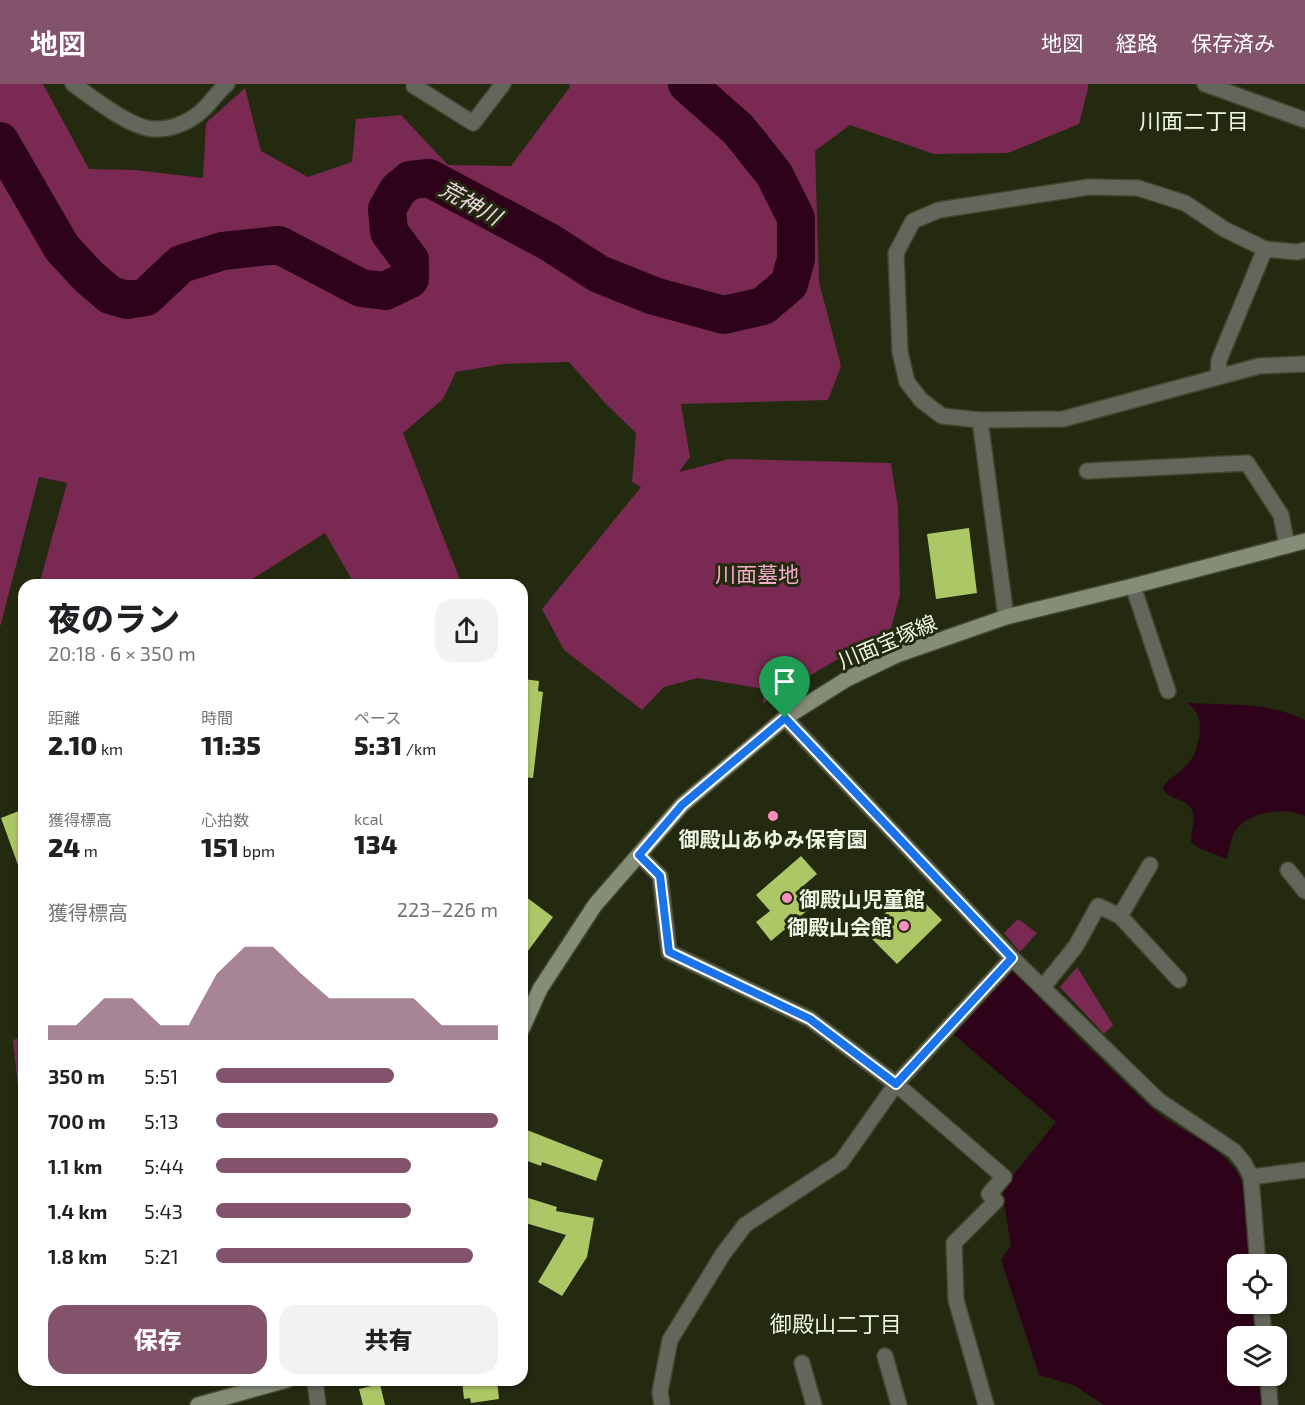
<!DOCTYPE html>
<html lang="ja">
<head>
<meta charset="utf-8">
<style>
	body { margin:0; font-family:"Exo 2","Noto Sans JP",sans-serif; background:#f2f2f2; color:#202124; height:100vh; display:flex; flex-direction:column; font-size:22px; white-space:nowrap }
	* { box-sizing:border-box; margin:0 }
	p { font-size:20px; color:#757577 }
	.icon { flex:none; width:33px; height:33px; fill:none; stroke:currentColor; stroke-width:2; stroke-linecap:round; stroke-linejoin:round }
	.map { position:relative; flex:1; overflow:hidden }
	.panel { position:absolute; left:18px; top:495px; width:510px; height:807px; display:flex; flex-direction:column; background:#fff; border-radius:18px; box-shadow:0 2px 4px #0004 }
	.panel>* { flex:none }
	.fabs { position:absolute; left:1227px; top:1170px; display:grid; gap:12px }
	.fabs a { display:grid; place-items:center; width:60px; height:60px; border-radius:12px; background:#fff; box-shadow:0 2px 4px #0004; font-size:30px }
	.pin { position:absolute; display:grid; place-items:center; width:51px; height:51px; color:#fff; margin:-62px -26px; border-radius:50% 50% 50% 0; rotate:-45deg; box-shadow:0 0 6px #0007 }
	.pin .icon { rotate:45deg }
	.round { display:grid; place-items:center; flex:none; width:63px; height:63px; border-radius:18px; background:#f2f2f2 }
	.headline { display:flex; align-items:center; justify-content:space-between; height:102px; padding:0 30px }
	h1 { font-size:33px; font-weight:800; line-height:45px }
	.figures { display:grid; grid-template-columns:repeat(3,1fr); gap:9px; height:102px; padding:6px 30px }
	.figures div { display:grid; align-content:center }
	.figures b { font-size:26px; font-weight:800 }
	.figures small { font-size:16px; font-weight:400 }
	.figures p { font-size:16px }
	.chart { height:168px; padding:12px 30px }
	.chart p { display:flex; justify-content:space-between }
	.chart svg { width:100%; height:108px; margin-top:6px; fill:#83526b; opacity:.7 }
	.primary-button { display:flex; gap:12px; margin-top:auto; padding:12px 30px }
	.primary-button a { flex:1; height:69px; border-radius:18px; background:#83526b; color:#fff; font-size:24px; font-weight:800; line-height:69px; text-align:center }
	.primary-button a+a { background:#f2f2f2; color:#202124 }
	ul { padding:0 30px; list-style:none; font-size:20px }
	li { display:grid; grid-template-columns:96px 72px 1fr; align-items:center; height:45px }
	li i { height:15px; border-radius:8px; background:#83526b }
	header { display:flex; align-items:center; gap:36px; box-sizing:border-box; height:84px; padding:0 30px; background:#83526b; color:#fff }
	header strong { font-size:28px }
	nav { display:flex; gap:33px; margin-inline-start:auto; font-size:21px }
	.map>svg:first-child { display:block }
	.green { fill:#792952 }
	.water { fill:#2e031a }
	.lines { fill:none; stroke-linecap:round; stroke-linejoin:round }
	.river { stroke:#2e031a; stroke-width:38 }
	.building { fill:#adc766 }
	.street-casing { stroke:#40462e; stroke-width:18 }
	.secondary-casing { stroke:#40462e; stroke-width:18 }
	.street { stroke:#63675b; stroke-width:15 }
	.secondary { stroke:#858c78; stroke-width:15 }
	.route-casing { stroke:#fff; stroke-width:12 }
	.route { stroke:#1a73e8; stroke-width:8 }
	.poi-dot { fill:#fc8fc1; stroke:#232a10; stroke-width:2 }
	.labels { text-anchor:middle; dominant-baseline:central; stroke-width:6; stroke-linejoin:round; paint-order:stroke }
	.park-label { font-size:21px; fill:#f5abcb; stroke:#232a10 }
	.street-label { font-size:21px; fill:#eff5e4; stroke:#232a10 }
	.poi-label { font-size:21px; font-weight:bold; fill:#eff5e4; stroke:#232a10 }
	.neighbourhood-label { font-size:22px; fill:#eff5e4; stroke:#232a10 }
	.water-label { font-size:22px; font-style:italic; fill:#efd6e0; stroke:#232a10 }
</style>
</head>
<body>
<header>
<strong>地図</strong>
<nav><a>地図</a><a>経路</a><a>保存済み</a></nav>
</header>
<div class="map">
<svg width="1305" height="1321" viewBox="0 0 1305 1321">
	<rect width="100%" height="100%" fill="#232a10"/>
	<g class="green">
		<polygon points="0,0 43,0 89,85 135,86 203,94 206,39 245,4 261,67 308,93 352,78 356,35 401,31 448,81 511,82 570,3 569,0 1088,0 1088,4 1079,40 1008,69 934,70 850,41 815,67 819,198 841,282 828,316 681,320 690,373 679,388 729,375 891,379 898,424 900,511 891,544 763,619 764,605 698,594 664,603 642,626 564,566 542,525 641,403 632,398 636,349 605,319 569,278 503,280 456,288 443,315 403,349 462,501 355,501 325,449 243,501 39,501 67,399 39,393 0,543"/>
		<polygon points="1018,835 1037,849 1020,868 1004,849"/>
		<polygon points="1077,883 1113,941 1104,950 1060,903"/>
		<polygon points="24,952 24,1061 13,956"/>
	</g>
	<g class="water">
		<path d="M 1187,619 C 1227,621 1269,618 1305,636 L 1305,732 C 1284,722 1243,728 1233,751 C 1230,758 1229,767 1227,775 L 1199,764 L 1191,758 C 1191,749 1195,737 1193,728 C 1189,715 1169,716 1163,705 C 1165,696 1172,694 1179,688 C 1194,677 1200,661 1200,643 C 1200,631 1196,626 1187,619 Z"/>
		<path d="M 1012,885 C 1046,921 1080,956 1115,989 C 1130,1003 1144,1018 1159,1030 C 1185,1050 1221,1061 1238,1090 C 1249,1109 1248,1158 1250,1180 L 1238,1180 L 1238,1220 L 1254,1220 L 1257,1252 L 1238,1252 L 1238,1292 L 1260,1292 L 1263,1321 L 1104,1321 L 1073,1301 L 1039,1291 L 1001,1176 L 1011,1162 L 1002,1105 L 1056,1038 L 952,949 Z"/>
	</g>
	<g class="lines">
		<polyline class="river" points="0,57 62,164 89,193 110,211 127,216 146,213 181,180 223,167 279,161 361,204 385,207 410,195 410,176 389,148 387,125 398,106 410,96 429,94 549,158 599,190 654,212 724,231 763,222 789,200 796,175 796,134 774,90 738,45 687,0"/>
	</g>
	<g class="building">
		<polygon points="969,444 977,509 936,515 927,450"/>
		<polygon points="523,595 539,597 538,607 543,608 533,694 522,693"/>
		<polygon points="24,725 24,792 22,792 1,734"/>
		<polygon points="801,772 817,790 795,809 809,825 771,857 756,838 770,827 756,811"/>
		<polygon points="910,804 942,836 897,880 866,849"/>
		<polygon points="522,810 553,833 522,875"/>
		<polygon points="522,1044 603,1076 596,1097 542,1078 541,1082 522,1075"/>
		<polygon points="522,1112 557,1123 556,1127 594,1134 587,1173 562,1212 538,1198 566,1151 522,1138"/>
		<polygon points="462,1296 497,1296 499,1315 471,1319 470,1314 464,1315"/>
		<polygon points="380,1300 385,1321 363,1321 359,1305"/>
	</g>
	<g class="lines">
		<defs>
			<g id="street">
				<path d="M 73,0 C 93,14 130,44 154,45 C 169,46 187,39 198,30 C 209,22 216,9 227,0"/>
				<polyline points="414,0 414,2 473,39 503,0"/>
				<polyline points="1205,0 1305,36"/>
				<polyline points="1305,166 1297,168 1265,165 1224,145 1185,119 1138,104 1089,103 939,126 913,137 896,169 900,268 907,298 921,316 942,332 980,336 1063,335 1259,282 1305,280"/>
				<polyline points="1218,292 1219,276 1265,165"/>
				<polyline points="980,336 1006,533"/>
				<polyline points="1087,387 1247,379 1281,431 1287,462"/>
				<polyline points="1133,502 1168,607"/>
				<polyline points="785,634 1012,874 1158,1016 1234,1067 1244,1079 1251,1093 1305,1086"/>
				<polyline points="639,771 660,792 669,868 810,935 896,1000 1004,1093 989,1110 996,1117 954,1159 956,1216 986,1321"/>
				<polyline points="1288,786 1305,807"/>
				<polyline points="1120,832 1150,781"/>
				<polyline points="1043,903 1076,862 1098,822 1120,832 1179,896"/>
				<polyline points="1251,1093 1258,1180"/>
				<polyline points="1261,1220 1264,1252"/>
				<polyline points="885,1272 899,1321"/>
				<polyline points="802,1279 814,1321"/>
				<polyline points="1268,1292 1270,1321"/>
				<polyline points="315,1296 318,1321"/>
				<polyline points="662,1321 660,1308 670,1256 723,1170 745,1141 841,1078 896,1000 1012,874"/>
			</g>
			<g id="secondary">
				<polyline points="522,945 540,905 595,821 682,721 785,634 847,595 897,571 1006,533 1133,502 1305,457"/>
				<polyline points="198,1321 287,1296"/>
			</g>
		</defs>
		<use href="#street" class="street-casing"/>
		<use href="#secondary" class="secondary-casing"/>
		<use href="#street" class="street"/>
		<use href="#secondary" class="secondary"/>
	</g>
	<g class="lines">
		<defs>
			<polygon id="route" points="785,634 1012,874 896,1000 810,935 669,868 660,792 639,771 682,721"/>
		</defs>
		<use href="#route" class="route-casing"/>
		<use href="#route" class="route"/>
	</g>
	<g class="poi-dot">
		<circle cx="773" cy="732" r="6"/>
		<circle cx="787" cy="814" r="6"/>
		<circle cx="904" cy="842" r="6"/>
	</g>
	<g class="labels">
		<g class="park-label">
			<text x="757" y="489">川面墓地</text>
		</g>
		<g class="street-label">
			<text transform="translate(887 557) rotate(-23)">川面宝塚線</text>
		</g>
		<g class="poi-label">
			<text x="773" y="754">御殿山あゆみ保育園</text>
			<text x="799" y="814" text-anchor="start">御殿山児童館</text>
			<text x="892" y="842" text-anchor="end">御殿山会館</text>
		</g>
		<g class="neighbourhood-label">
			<text x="1194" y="36">川面二丁目</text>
			<text x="836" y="1239">御殿山二丁目</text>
		</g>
		<g class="water-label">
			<text transform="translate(471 118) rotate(29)">荒神川</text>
		</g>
	</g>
</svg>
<div class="fabs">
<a><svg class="icon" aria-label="locate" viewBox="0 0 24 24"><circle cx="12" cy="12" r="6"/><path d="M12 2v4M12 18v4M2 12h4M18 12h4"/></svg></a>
<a><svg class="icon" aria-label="layers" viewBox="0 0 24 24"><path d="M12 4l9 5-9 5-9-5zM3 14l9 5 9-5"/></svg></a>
</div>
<div class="pin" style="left:785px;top:634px;background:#1e9e55"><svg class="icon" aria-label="arrive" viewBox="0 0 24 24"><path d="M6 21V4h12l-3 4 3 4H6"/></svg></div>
<section class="panel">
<div class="headline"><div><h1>夜のラン</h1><p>20:18 · 6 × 350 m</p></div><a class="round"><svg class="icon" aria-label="share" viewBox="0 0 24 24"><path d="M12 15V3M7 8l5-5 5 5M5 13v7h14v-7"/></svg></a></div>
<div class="figures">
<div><p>距離</p><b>2.10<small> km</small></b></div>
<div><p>時間</p><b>11:35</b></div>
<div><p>ペース</p><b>5:31<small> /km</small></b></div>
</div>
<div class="figures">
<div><p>獲得標高</p><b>24<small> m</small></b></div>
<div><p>心拍数</p><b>151<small> bpm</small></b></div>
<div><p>kcal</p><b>134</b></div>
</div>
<div class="chart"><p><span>獲得標高</span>223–226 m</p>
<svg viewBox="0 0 160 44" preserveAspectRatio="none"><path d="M0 44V38L10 38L20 27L30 27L40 38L50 38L60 17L70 6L80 6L90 17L100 27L110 27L120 27L130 27L140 38L150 38L160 38V44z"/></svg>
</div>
<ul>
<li><b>350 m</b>5:51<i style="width:63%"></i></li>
<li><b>700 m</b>5:13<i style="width:100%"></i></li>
<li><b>1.1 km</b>5:44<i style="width:69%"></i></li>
<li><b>1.4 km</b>5:43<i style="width:69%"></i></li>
<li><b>1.8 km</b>5:21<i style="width:91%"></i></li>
</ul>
<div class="primary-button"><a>保存</a><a>共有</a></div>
</section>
</div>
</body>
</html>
